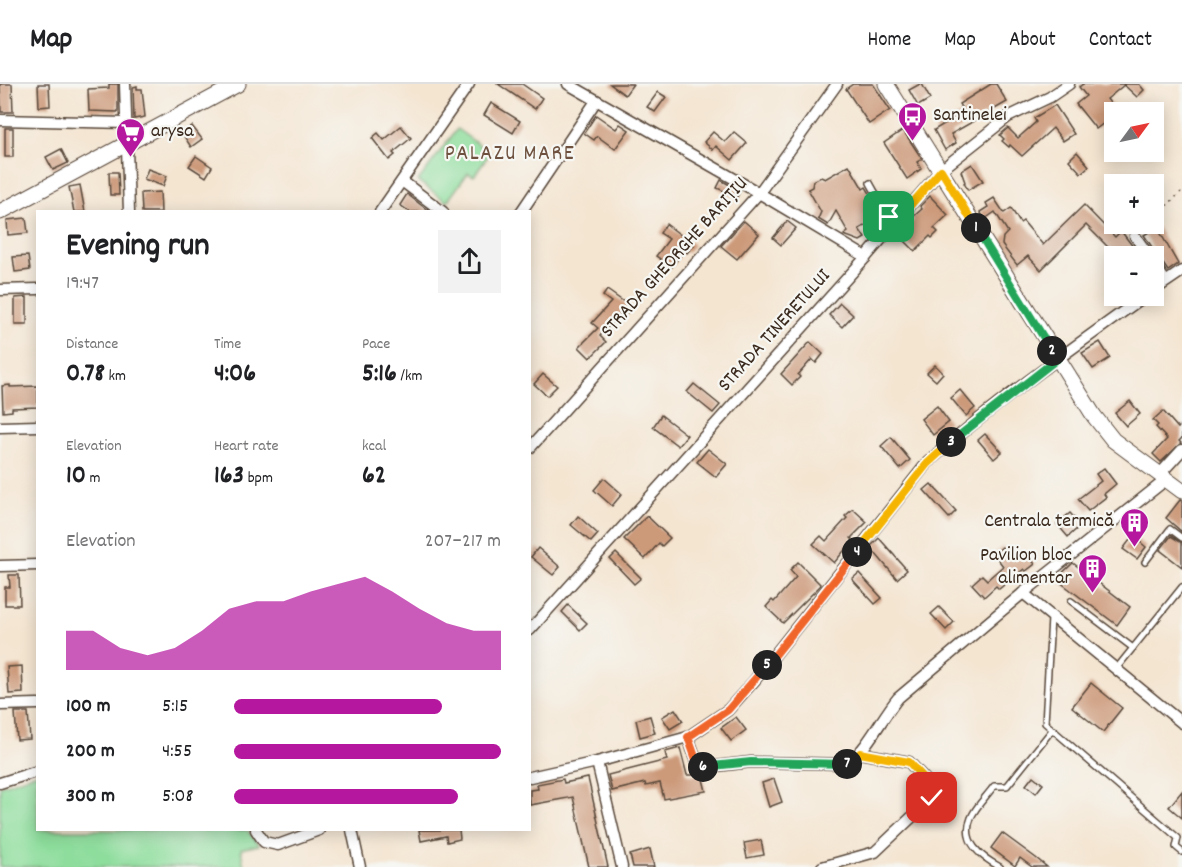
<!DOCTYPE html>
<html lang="en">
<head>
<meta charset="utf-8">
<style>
	body { margin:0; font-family:Dekko,sans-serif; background:#f2f2f2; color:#202124; height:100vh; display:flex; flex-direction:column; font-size:22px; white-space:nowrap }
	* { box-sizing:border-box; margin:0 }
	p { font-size:20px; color:#757577 }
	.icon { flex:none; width:33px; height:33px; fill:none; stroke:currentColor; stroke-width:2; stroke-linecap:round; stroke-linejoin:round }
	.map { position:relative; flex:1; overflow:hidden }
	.side { position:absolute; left:36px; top:126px; width:495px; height:621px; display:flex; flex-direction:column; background:#fff; border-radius:0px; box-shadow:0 3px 15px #0003 }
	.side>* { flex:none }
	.needle { width:39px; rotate:57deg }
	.buttons { position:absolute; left:1104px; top:18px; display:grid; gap:12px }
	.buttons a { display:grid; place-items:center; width:60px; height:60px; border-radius:0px; background:#fff; box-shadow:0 3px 15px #0003; font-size:30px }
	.pin { position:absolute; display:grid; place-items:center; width:51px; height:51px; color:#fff; margin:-26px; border-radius:12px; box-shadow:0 3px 9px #0006 }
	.km { position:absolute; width:30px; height:30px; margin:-15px; border-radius:50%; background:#222; color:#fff; font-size:16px; line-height:30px; text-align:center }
	.round { display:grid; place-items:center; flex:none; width:63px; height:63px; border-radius:0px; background:#f2f2f2 }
	.summary { display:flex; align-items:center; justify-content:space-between; height:102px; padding:0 30px }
	h1 { font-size:33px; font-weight:700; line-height:45px }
	.stats { display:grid; grid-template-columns:repeat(3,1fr); gap:9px; height:102px; padding:6px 30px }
	.stats div { display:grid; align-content:center }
	.stats b { font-size:26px; font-weight:700 }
	.stats small { font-size:16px; font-weight:400 }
	.stats p { font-size:16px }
	.chart { height:168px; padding:12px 30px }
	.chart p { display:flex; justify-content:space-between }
	.chart svg { width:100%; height:108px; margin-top:6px; fill:#b5179e; opacity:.7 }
	ul { padding:0 30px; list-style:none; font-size:20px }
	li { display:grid; grid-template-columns:96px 72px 1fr; align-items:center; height:45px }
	li i { height:15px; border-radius:8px; background:#b5179e }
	header { display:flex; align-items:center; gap:36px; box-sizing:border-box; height:84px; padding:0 30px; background:#fff; border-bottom:2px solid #e0e0e0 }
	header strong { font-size:28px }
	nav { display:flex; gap:33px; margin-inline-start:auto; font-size:21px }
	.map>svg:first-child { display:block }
	.green { fill:#8ddd9c; stroke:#64845d; stroke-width:1.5 }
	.building { fill:#cc9979 }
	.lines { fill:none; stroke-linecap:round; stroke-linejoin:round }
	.lane-casing { stroke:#574639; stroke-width:8 }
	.street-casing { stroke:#574639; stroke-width:13 }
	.secondary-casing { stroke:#574639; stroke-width:17 }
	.path { stroke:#574639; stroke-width:1.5; stroke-dasharray:1.5 4.5; stroke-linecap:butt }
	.lane { stroke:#fff; stroke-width:5 }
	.street { stroke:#fff; stroke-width:10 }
	.secondary { stroke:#fff; stroke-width:15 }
	.split-1-casing { stroke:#fff; stroke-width:12 }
	.split-2-casing { stroke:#fff; stroke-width:12 }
	.split-3-casing { stroke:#fff; stroke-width:12 }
	.split-4-casing { stroke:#fff; stroke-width:12 }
	.split-5-casing { stroke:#fff; stroke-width:12 }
	.split-6-casing { stroke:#fff; stroke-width:12 }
	.split-7-casing { stroke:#fff; stroke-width:12 }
	.split-8-casing { stroke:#fff; stroke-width:12 }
	.split-1 { stroke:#f5b400; stroke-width:8 }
	.split-2 { stroke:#22a559; stroke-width:8 }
	.split-3 { stroke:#22a559; stroke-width:8 }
	.split-4 { stroke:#f5b400; stroke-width:8 }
	.split-5 { stroke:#f0652b; stroke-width:8 }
	.split-6 { stroke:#f0652b; stroke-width:8 }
	.split-7 { stroke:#22a559; stroke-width:8 }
	.split-8 { stroke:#f5b400; stroke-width:8 }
	.labels { text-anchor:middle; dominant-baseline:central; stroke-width:4.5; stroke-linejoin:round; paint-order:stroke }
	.poi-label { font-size:20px; fill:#3b2a1e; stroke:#f6f6f2; text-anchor:start }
	.street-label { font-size:20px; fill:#3b2a1e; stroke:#f6f6f2 }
	.quarter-label { font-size:22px; letter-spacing:1.5px; fill:#6e513e; stroke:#f6f6f2 }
</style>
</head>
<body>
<header>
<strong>Map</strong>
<nav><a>Home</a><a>Map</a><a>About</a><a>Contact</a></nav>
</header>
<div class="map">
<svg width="1182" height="783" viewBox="0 0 1182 783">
	<rect width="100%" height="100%" fill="#f6f6f2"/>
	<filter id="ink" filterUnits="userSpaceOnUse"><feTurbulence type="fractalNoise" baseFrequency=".0167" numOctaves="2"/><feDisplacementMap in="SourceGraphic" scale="12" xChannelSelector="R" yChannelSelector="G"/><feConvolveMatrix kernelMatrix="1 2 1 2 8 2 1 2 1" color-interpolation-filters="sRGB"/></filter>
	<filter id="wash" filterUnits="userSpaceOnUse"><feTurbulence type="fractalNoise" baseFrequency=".008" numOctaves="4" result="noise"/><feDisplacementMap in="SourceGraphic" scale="24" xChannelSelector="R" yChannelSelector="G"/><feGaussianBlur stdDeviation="1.35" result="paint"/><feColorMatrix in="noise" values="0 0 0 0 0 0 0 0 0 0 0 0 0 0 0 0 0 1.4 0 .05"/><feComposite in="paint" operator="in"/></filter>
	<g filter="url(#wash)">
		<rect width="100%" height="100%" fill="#f4e5d1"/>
		<g class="green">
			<polygon points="457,45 490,69 474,92 468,89 447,118 418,97"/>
			<polygon points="37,689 38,746 247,746 259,761 241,765 244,783 0,783 0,702"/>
		</g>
		<g id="blocks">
			<g class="building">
				<polygon points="0,0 12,0 13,28 1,28"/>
				<polygon points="38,0 49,0 50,22 39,23"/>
				<polygon points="109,0 118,0 118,28 89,27 88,5 109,4"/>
				<polygon points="498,0 522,0 542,14 535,25"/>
				<polygon points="610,0 633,0 625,11"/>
				<polygon points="853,0 873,0 890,26 869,40 846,5"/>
				<polygon points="920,0 922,0 930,15 918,22 909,6"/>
				<polygon points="991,0 996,0 1007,18 951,50 956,59 945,66 934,46 964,28 959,20"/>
				<polygon points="1083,0 1139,0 1144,6 1137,13 1124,1 1107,15 1114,24 1114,43 1108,36 1096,45 1076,20 1086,12 1079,3"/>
				<polygon points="137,2 137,5 142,5 145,33 134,35 133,3"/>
				<polygon points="658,8 666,13 655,28 647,23"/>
				<polygon points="491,19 520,37 513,49 484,31"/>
				<polygon points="1055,21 1074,50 1063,57 1053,44 1022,72 1010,61 1009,63 1002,57 1004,55 1000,51 1008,44 1018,54 1036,38 1034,34"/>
				<polygon points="596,31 616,45 620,40 629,46 615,65 597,52 594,56 584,49"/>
				<polygon points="192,42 202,55 191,63 182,49"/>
				<polygon points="401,42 411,54 393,69 395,71 389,76 372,54 378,49 384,56"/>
				<rect x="5" y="44" width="8" height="29"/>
				<polygon points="903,46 922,75 917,78 921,85 907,95 884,59"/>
				<polygon points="713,48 725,58 734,48 747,59 732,76 716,62 713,66 704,58"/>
				<polygon points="61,65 68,79 53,86 46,73"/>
				<polygon points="1077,68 1089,82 1081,89 1069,76"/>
				<polygon points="196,72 212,83 206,93 189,82"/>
				<polygon points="972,80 983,97 968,106 964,99 965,98 961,87"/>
				<polygon points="849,81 863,105 866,103 883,131 859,145 865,154 860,157 844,151 848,148 836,127 828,141 818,135 821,128 808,105 812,103 813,97 821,93 825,95"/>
				<polygon points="148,85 167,92 163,102 144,95"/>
				<polygon points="109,88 118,88 119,111 110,111"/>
				<polygon points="721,96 740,107 737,113 717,104"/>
				<polygon points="80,101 85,128 74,128 69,103"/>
				<polygon points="160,108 161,128 142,128 141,109"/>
				<polygon points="407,110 430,128 410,128 400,121"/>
				<polygon points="930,112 948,131 934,144 938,148 932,154 930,152 915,167 899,151 914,136 912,134 922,125 920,122"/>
				<polygon points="994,114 1004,129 1011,124 1020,139 1023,137 1043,161 1084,121 1115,153 1121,147 1140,172 1117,172 1086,141 1041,186 1028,172 1017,181 1002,161 1003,153 1008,148 995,128 985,135 980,128 988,123 986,119"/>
				<polygon points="26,134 28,149 8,151 7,136"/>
				<polygon points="744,137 759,150 737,175 721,162"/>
				<polygon points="787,137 796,144 781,161 773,154"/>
				<polygon points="666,140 694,161 687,169 684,166 672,183 656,172 669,155 660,149"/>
				<polygon points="1157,143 1178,180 1168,187 1144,151"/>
				<polygon points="28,172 30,186 15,188 13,173"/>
				<polygon points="607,206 631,223 627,229 624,226 600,252 606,258 590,274 579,263 598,244 592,239 611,218 603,212"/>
				<polygon points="27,213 27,240 15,240 15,214"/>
				<polygon points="840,219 853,231 842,243 829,231"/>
				<polygon points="810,258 823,270 816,279 812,275 798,291 800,293 792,301 781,290"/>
				<polygon points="1100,258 1110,274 1093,285 1082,269"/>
				<polygon points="935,281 943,289 936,297 927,289"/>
				<polygon points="543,290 557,302 547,312 534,300"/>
				<polygon points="694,300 720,321 713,329 687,308"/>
				<polygon points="10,301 10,303 38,302 38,323 12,324 12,327 3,328 2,302"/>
				<polygon points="960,306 975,324 966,332 951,314"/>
				<polygon points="1130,317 1140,330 1126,342 1115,329"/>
				<polygon points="937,322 949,338 933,351 921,335"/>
				<polygon points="1163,327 1178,344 1182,339 1182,354 1179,357 1181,359 1161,378 1153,370 1167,355 1156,343 1158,341 1153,336"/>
				<polygon points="661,331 687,351 678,362 653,343"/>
				<polygon points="985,350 1002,368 994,375 978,356"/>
				<polygon points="891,353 910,376 900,385 881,362"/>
				<polygon points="708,365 727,380 716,393 697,378"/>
				<polygon points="1104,384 1116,400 1104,410 1106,413 1088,427 1078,415 1101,397 1096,390"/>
				<polygon points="604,394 622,410 612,422 594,406"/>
				<polygon points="931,400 956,427 949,434 924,406"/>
				<polygon points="1180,416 1182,417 1182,448 1166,434"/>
				<polygon points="853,425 867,438 851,454 853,456 834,479 813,460 821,452 826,457 847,434 845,432"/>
				<polygon points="1070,429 1081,441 1068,453 1057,440"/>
				<polygon points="578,432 598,450 591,458 571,441"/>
				<polygon points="647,432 670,454 662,462 659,459 645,475 624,455"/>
				<polygon points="1133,452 1146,463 1137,475 1123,465"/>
				<polygon points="1171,452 1182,459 1182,483 1160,466"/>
				<polygon points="879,454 907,486 897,495 870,463"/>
				<polygon points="1002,463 1013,477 1025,467 1035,480 1026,487 1024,485 999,505 996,502 984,513 972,500 982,491 987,496 1003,482 994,470"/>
				<polygon points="538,464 560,483 553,491 531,473"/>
				<polygon points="616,469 641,494 634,500 610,475"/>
				<polygon points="798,478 821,501 783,539 766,523 772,516 774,518 796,493 790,486"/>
				<polygon points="1073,479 1130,523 1117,541 1056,495"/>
				<polygon points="859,489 882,514 875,520 852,495"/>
				<polygon points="9,491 19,491 20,521 5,521 5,503 10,503"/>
				<polygon points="568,521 587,539 580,546 562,528"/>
				<polygon points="939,523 954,538 946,546 931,530"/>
				<polygon points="22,582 23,609 9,610 7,583"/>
				<polygon points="1091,599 1122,624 1103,648 1072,623"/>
				<polygon points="675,625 683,637 670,645 662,633"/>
				<polygon points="15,628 28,628 30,655 17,656"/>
				<polygon points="650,632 655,649 640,653 636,636"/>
				<polygon points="736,633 746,646 731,657 721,644"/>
				<polygon points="680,664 687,691 702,691 706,707 664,715 660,699 646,702 645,699 612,707 608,691 667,676 665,668"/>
				<polygon points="1033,692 1043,700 1036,709 1026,701"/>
				<polygon points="588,694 608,783 589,783 573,713 530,721 530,706 538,705 537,700 563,695 564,699"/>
				<polygon points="774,695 782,718 769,723 762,699"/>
				<polygon points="1182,707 1182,734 1169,723"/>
				<polygon points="419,746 459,746 460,755 447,758 446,752 421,757"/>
				<polygon points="1002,749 1036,774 1047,783 1032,783 1020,774 1015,782 991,764"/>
				<polygon points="761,756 764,771 747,774 744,759"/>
				<polygon points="650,765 654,783 633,783 630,771"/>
			</g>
		</g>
	</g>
	<g filter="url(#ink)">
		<use href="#blocks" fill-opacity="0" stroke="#574639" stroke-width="1.5"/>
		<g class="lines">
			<defs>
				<g id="lane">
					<polyline points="870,99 889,133 895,138"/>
					<polyline points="1145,478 1170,445 1182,454"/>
					<polyline points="1071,517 1133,564"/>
					<polyline points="1051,534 1045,639 1178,754 1176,763 1182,768"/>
					<polyline points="1116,585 1182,503"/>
					<path d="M 1000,783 C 981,773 961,758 971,734 C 975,723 987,712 994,702 L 1007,702 L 1052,646"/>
				</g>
				<g id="street">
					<polyline points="125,0 129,128"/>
					<polyline points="568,0 759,109 866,173"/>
					<polyline points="0,36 126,39"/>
					<polyline points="402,97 443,128"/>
					<polyline points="380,128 469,0"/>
					<polyline points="521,128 596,17"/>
					<polyline points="1135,152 1149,172"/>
					<polyline points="1154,179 1165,197"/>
					<polyline points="0,206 38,205"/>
					<polyline points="1154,206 1182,187"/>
					<polyline points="0,343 38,342"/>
					<polyline points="530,364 759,109 837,0"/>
					<polyline points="1160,390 1182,366"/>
					<polyline points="0,482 38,481"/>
					<polyline points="1023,509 1182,639"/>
					<polyline points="530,546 866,173 941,86 1008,33 1050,13 1069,0"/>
					<polyline points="0,621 38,620"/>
					<path d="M 688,653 L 699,684 L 751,678 L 848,680 C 869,662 881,635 898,614 L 1023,509 L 1167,395"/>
					<polyline points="597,678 622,783"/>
					<path d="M 530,693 L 597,678 L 688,653 L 728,626 L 754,597 L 927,379 C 996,318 1071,265 1145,212"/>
					<polyline points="0,699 38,687"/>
					<polyline points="256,746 264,758 278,761 319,746"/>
					<polyline points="352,746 360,783"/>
					<polyline points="822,783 875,768 932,714 931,702 909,678 860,669"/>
				</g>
				<g id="secondary">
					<polyline points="886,0 1094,332 1113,356 1182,407"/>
					<polyline points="0,128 238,0"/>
				</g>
			</defs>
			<use href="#lane" class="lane-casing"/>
			<use href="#street" class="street-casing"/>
			<use href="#secondary" class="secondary-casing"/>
			<g class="path">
				<polyline points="1154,134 1182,107"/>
				<polyline points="1142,145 1148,140"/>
			</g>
			<use href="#lane" class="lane"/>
			<use href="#street" class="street"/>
			<use href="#secondary" class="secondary"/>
		</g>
	</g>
	<g class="lines" filter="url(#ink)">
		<defs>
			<polyline id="split-1" points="889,133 896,138 941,86 976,144"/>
			<polyline id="split-2" points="976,144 1052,267"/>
			<polyline id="split-3" points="951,358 1057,275 1052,267"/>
			<polyline id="split-4" points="857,468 927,380 951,358"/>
			<polyline id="split-5" points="767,581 857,468"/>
			<polyline id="split-6" points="703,683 699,684 688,653 728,626 767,581"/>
			<polyline id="split-7" points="703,683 751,678 847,680"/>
			<polyline id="split-8" points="847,680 860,669 909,678 931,702 932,714"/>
		</defs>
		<use href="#split-1" class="split-1-casing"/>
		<use href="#split-2" class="split-2-casing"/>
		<use href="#split-3" class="split-3-casing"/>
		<use href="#split-4" class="split-4-casing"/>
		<use href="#split-5" class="split-5-casing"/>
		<use href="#split-6" class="split-6-casing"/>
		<use href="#split-7" class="split-7-casing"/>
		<use href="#split-8" class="split-8-casing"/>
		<use href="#split-1" class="split-1"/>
		<use href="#split-2" class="split-2"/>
		<use href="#split-3" class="split-3"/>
		<use href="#split-4" class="split-4"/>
		<use href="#split-5" class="split-5"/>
		<use href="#split-6" class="split-6"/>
		<use href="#split-7" class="split-7"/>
		<use href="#split-8" class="split-8"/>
	</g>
	<defs>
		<symbol id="bus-pin" viewBox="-11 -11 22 30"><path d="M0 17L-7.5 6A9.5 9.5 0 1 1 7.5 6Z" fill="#b5179e" stroke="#f6f6f2"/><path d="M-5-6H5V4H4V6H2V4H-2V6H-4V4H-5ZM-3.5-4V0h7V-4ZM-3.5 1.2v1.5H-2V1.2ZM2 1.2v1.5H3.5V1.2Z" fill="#fff"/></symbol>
		<symbol id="supermarket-pin" viewBox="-11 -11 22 30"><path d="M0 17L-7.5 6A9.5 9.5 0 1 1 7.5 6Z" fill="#b5179e" stroke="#f6f6f2"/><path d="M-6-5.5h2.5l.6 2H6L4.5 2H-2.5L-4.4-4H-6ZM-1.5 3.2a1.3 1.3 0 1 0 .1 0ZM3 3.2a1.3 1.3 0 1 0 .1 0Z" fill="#fff"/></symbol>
		<symbol id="building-pin" viewBox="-11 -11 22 30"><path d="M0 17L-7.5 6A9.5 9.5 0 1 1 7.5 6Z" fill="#b5179e" stroke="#f6f6f2"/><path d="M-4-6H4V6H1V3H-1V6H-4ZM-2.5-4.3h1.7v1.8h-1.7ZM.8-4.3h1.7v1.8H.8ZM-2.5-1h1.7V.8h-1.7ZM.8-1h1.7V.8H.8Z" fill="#fff"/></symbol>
	</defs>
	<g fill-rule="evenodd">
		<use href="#bus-pin" x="896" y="16" width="33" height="45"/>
		<use href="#supermarket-pin" x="114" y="32" width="33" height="45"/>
		<use href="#building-pin" x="1118" y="422" width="33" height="45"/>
		<use href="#building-pin" x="1076" y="468" width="33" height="45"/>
	</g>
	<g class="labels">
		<g class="poi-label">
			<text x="933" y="32">Santinelei</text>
			<text x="151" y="48">arysa</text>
			<text x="1114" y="438" text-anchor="end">Centrala termică</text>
			<text x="1072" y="472" text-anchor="end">Pavilion bloc<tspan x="1072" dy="23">alimentar</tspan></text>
		</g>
		<g class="street-label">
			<text transform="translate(675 174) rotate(-48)">STRADA GHEORGHE BARIȚIU</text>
			<text transform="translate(775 247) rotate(-48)">STRADA TINERETULUI</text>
		</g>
		<g class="quarter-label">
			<text x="510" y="70">PALAZU MARE</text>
		</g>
	</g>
</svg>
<div class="buttons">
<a><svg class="needle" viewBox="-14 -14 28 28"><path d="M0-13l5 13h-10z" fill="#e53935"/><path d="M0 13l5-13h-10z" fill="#757577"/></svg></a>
<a>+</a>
<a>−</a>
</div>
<div class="pin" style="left:889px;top:133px;background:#1e9e55"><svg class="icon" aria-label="arrive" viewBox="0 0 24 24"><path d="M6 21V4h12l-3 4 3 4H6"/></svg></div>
<div class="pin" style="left:932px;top:714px;background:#d93025"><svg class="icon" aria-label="check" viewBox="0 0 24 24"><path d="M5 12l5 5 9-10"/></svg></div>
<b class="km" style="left:976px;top:144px">1</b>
<b class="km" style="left:1052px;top:267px">2</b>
<b class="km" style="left:951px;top:358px">3</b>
<b class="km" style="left:857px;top:468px">4</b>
<b class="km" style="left:767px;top:581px">5</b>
<b class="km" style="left:703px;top:683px">6</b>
<b class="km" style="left:847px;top:680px">7</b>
<section class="side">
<div class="summary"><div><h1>Evening run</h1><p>19:47</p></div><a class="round"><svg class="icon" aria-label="share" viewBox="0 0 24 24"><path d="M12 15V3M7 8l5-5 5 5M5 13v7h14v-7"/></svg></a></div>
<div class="stats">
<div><p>Distance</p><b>0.78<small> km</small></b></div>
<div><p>Time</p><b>4:06</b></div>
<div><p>Pace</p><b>5:16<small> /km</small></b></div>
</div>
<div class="stats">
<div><p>Elevation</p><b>10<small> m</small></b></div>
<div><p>Heart rate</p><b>163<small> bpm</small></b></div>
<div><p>kcal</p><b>62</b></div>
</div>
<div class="chart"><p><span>Elevation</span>207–217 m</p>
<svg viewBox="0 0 160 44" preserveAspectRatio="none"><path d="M0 44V28L10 28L20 35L30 38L40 35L50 28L60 19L70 16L80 16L90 12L100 9L110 6L120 12L130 19L140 25L150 28L160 28V44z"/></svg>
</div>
<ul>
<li><b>100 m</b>5:15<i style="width:78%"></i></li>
<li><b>200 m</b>4:55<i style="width:100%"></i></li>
<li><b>300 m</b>5:08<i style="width:84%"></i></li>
</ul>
</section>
</div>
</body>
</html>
